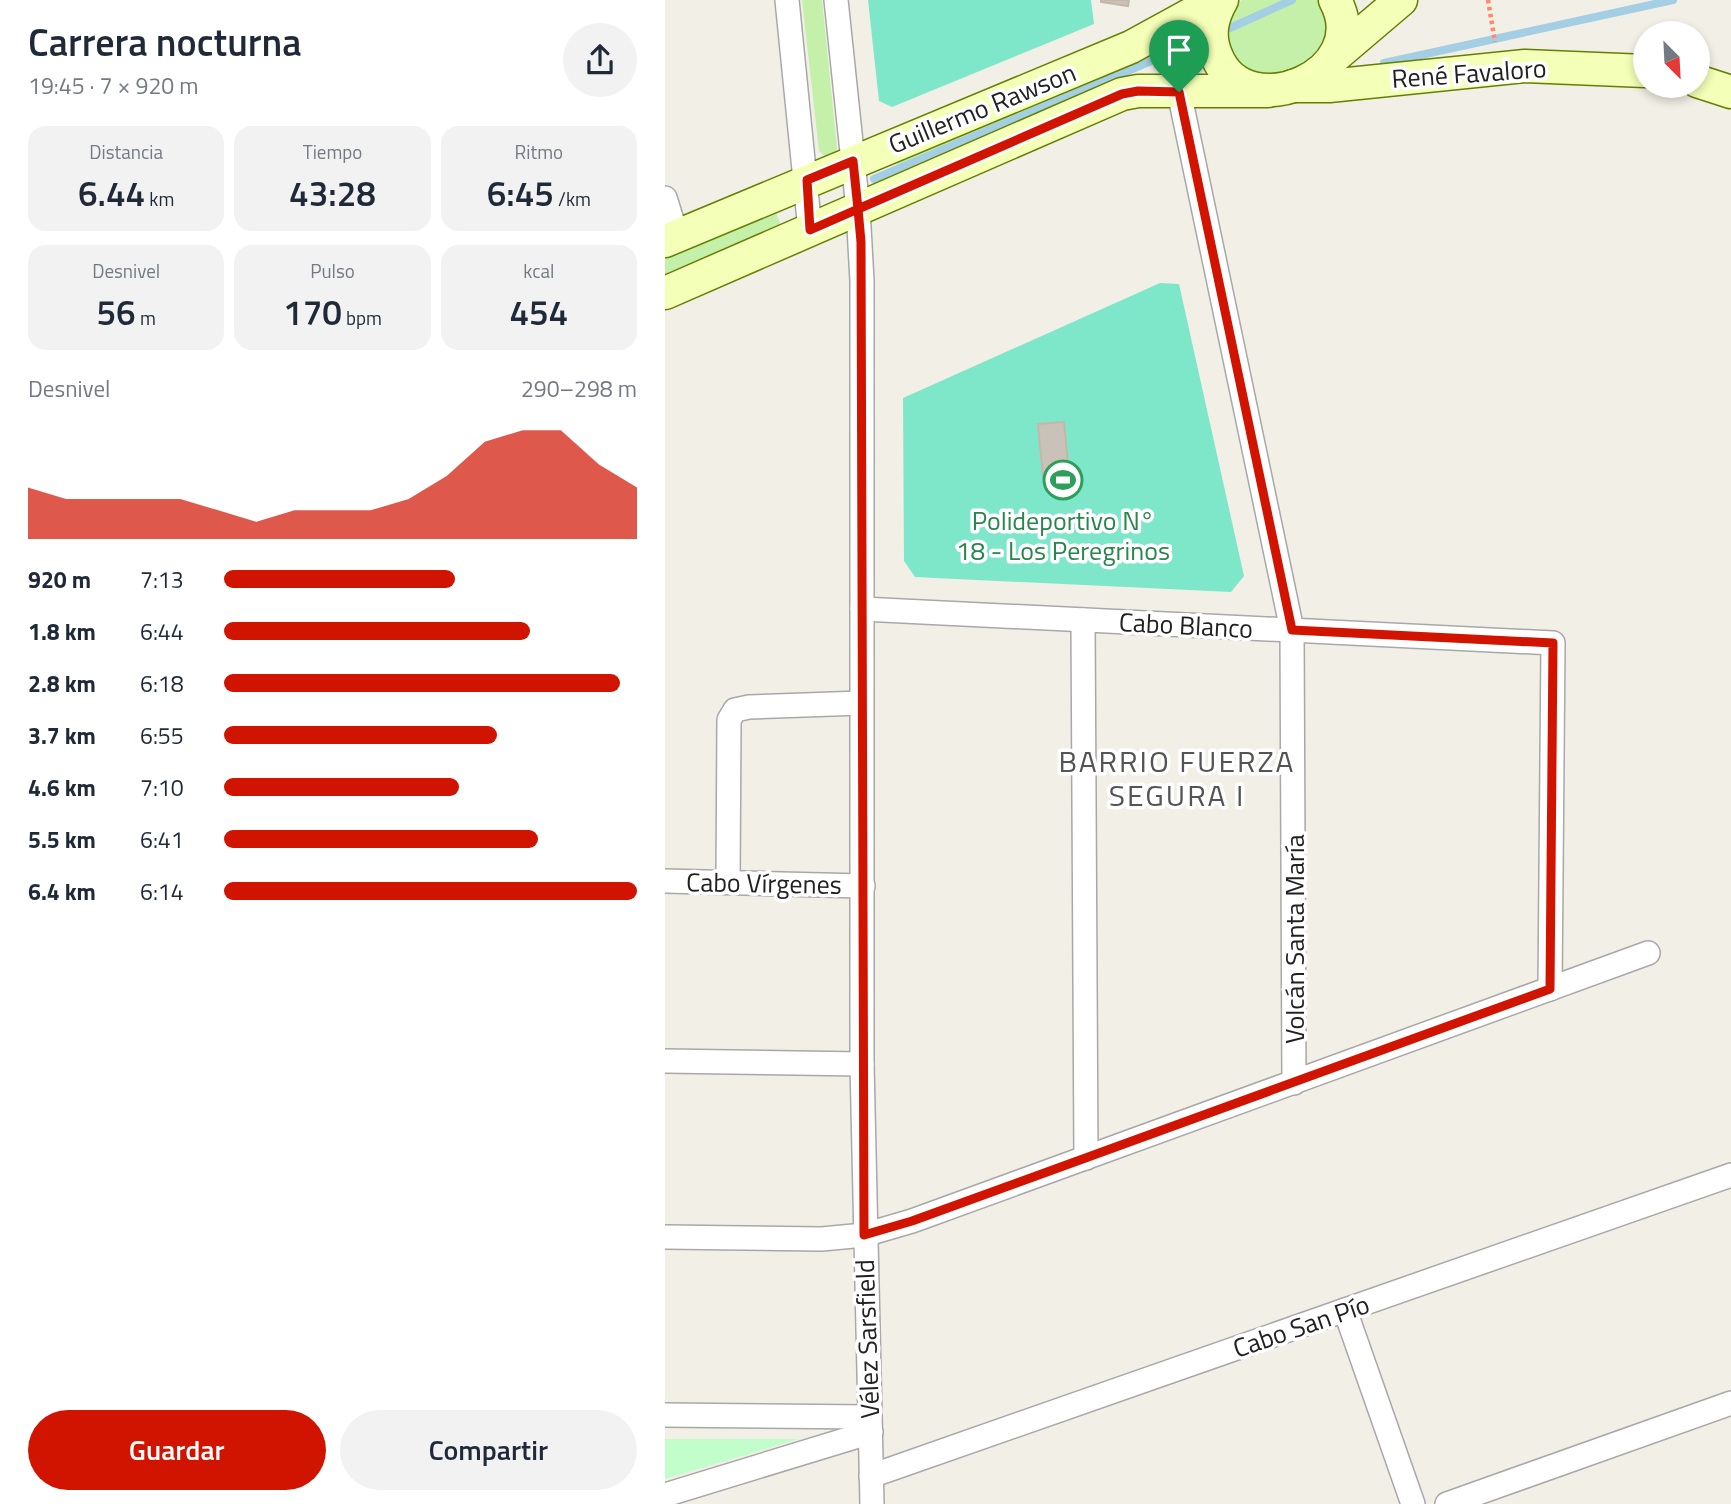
<!DOCTYPE html>
<html lang="es">
<head>
<meta charset="utf-8">
<style>
	body { margin:0; font-family:"Titillium Web",sans-serif; background:#f2f2f3; color:#1f2937; height:100vh; display:flex; flex-direction:column; font-size:26px; white-space:nowrap }
	* { box-sizing:border-box; margin:0 }
	p { font-size:23px; color:#747a83 }
	.icon { flex:none; width:38px; height:38px; fill:none; stroke:currentColor; stroke-width:2; stroke-linecap:round; stroke-linejoin:round }
	.map { position:relative; flex:1; overflow:hidden }
	.side { display:flex; flex-direction:column; background:#fff; width:665px }
	.side>* { flex:none }
	.needle { width:46px; rotate:156deg }
	.fabs { position:absolute; left:968px; top:21px; display:grid; gap:14px }
	.fabs a { display:grid; place-items:center; width:77px; height:77px; border-radius:50%; background:#fff; box-shadow:0 4px 10px #0003; font-size:35px }
	.pin { position:absolute; display:grid; place-items:center; width:60px; height:60px; color:#fff; margin:-72px -30px; border-radius:50% 50% 50% 0; rotate:-45deg; box-shadow:0 0 7px #0007 }
	.pin .icon { rotate:45deg }
	.round { display:grid; place-items:center; flex:none; width:74px; height:74px; border-radius:37px; background:#f2f2f3 }
	.head { display:flex; align-items:center; justify-content:space-between; height:119px; padding:0 28px }
	h1 { font-size:38px; font-weight:600; line-height:52px }
	.metrics { display:grid; grid-template-columns:repeat(3,1fr); gap:10px; height:119px; padding:7px 28px }
	.metrics div { display:grid; align-content:center; border-radius:18px; background:#f2f2f3; text-align:center }
	.metrics b { font-size:35px; font-weight:600 }
	.metrics small { font-size:19px; font-weight:400 }
	.metrics p { font-size:19px }
	.chart { height:196px; padding:14px 28px }
	.chart p { display:flex; justify-content:space-between }
	.chart svg { width:100%; height:126px; margin-top:7px; fill:#d11400; opacity:.7 }
	.primary-button { display:flex; gap:14px; margin-top:auto; padding:14px 28px }
	.primary-button a { flex:1; height:80px; border-radius:42px; background:#d11400; color:#fff; font-size:28px; font-weight:600; line-height:80px; text-align:center }
	.primary-button a+a { background:#f2f2f3; color:#1f2937 }
	ul { padding:0 28px; list-style:none; font-size:23px }
	li { display:grid; grid-template-columns:112px 84px 1fr; align-items:center; height:52px }
	li i { height:18px; border-radius:9px; background:#d11400 }
	main { display:flex; flex:1; min-height:0 }
	.map>svg:first-child { display:block }
	.grass { fill:#c5f0a9 }
	.park { fill:#c1fecc }
	.pitch { fill:#7ee7c9 }
	.lines { fill:none; stroke-linecap:round; stroke-linejoin:round }
	.stream { stroke:#a3cee3; stroke-width:8 }
	.building { fill:#cac2b9; stroke:#c5b7a7; stroke-width:2 }
	.street-casing { stroke:#a8a8a8; stroke-width:26 }
	.secondary-casing { stroke:#657f00; stroke-width:35 }
	.path { stroke:#ff886a; stroke-width:4.5; stroke-dasharray:3.5 3.5; stroke-linecap:butt }
	.street { stroke:#fff; stroke-width:23 }
	.secondary { stroke:#f4ffb7; stroke-width:32 }
	.route-casing { stroke:#fff; stroke-width:14 }
	.route { stroke:#d11400; stroke-width:9 }
	.labels { text-anchor:middle; dominant-baseline:central; stroke-width:7; stroke-linejoin:round; paint-order:stroke }
	.street-label { font-size:26px; fill:#212121; stroke:#fff }
	.leisure-label { font-size:26px; fill:#27864d; stroke:#fff }
	.quarter-label { font-size:30px; letter-spacing:2px; fill:#545454; stroke:#fff }
</style>
</head>
<body>
<main>
<section class="side">
<div class="head"><div><h1>Carrera nocturna</h1><p>19:45 · 7 × 920 m</p></div><a class="round"><svg class="icon" aria-label="share" viewBox="0 0 24 24"><path d="M12 15V3M7 8l5-5 5 5M5 13v7h14v-7"/></svg></a></div>
<div class="metrics">
<div><p>Distancia</p><b>6.44<small> km</small></b></div>
<div><p>Tiempo</p><b>43:28</b></div>
<div><p>Ritmo</p><b>6:45<small> /km</small></b></div>
</div>
<div class="metrics">
<div><p>Desnivel</p><b>56<small> m</small></b></div>
<div><p>Pulso</p><b>170<small> bpm</small></b></div>
<div><p>kcal</p><b>454</b></div>
</div>
<div class="chart"><p><span>Desnivel</span>290–298 m</p>
<svg viewBox="0 0 160 44" preserveAspectRatio="none"><path d="M0 44V26L10 30L20 30L30 30L40 30L50 34L60 38L70 34L80 34L90 34L100 30L110 22L120 10L130 6L140 6L150 18L160 26V44z"/></svg>
</div>
<ul>
<li><b>920 m</b>7:13<i style="width:56%"></i></li>
<li><b>1.8 km</b>6:44<i style="width:74%"></i></li>
<li><b>2.8 km</b>6:18<i style="width:96%"></i></li>
<li><b>3.7 km</b>6:55<i style="width:66%"></i></li>
<li><b>4.6 km</b>7:10<i style="width:57%"></i></li>
<li><b>5.5 km</b>6:41<i style="width:76%"></i></li>
<li><b>6.4 km</b>6:14<i style="width:100%"></i></li>
</ul>
<div class="primary-button"><a>Guardar</a><a>Compartir</a></div>
</section>
<div class="map">
<svg width="1066" height="1504" viewBox="0 0 1066 1504">
	<rect width="100%" height="100%" fill="#f2efe6"/>
	<g class="grass">
		<polygon points="137,0 157,0 172,148 170,154 162,158 154,151"/>
		<polygon points="577,0 656,0 665,17 654,61 594,82 557,45 567,8"/>
		<polygon points="480,50 487,56 484,62 234,169 230,156"/>
		<polygon points="110,210 116,226 0,276 0,257"/>
	</g>
	<polygon class="park" points="0,1439 134,1439 0,1479"/>
	<g class="pitch">
		<polygon points="203,0 426,0 429,24 227,107 214,101"/>
		<polygon points="495,283 514,284 579,576 566,592 250,577 239,561 238,398"/>
	</g>
	<g class="lines">
		<g class="stream">
			<polyline points="565,28 627,0"/>
			<polyline points="719,63 1008,0"/>
			<polyline points="209,179 505,53"/>
		</g>
	</g>
	<g class="building">
		<polygon points="436,0 464,0 463,6 436,2"/>
		<polygon points="399,422 404,475 378,477 373,424"/>
	</g>
	<g class="lines">
		<defs>
			<g id="street">
				<polyline points="122,0 145,230"/>
				<polyline points="171,0 193,209 197,281 197,1064 207,1504"/>
				<polyline points="514,92 627,630 629,1083"/>
				<polyline points="0,198 12,236"/>
				<polyline points="197,609 888,643 885,989"/>
				<polyline points="418,620 421,1158"/>
				<polyline points="0,881 198,886"/>
				<polyline points="63,882 64,720 70,710 84,707 196,703"/>
				<polyline points="0,1061 197,1064"/>
				<polyline points="0,1237 157,1239 199,1235 247,1221 983,953"/>
				<polyline points="680,1310 748,1504"/>
				<polyline points="0,1415 205,1417"/>
				<polyline points="206,1476 1066,1175"/>
				<polyline points="0,1495 206,1432"/>
				<polyline points="782,1504 1066,1403"/>
			</g>
			<g id="secondary">
				<path d="M 557,0 C 546,19 543,37 552,57 C 582,128 710,73 670,0"/>
				<polyline points="669,57 736,0"/>
				<polyline points="1032,81 1066,92"/>
				<polyline points="628,86 664,86 860,66 980,71"/>
				<polyline points="0,241 466,47 552,0"/>
				<polyline points="0,293 457,94 473,91 603,91"/>
			</g>
		</defs>
		<use href="#street" class="street-casing"/>
		<use href="#secondary" class="secondary-casing"/>
		<polyline class="path" points="823,0 830,42"/>
		<use href="#street" class="street"/>
		<use href="#secondary" class="secondary"/>
	</g>
	<g class="lines">
		<defs>
			<polyline id="route" points="514,92 473,91 457,94 193,209 188,161 142,180 145,230 193,209 196,242 199,1235 247,1221 885,989 888,643 627,630 514,92"/>
		</defs>
		<use href="#route" class="route-casing"/>
		<use href="#route" class="route"/>
	</g>
	<defs>
		<symbol id="stadium-ring" viewBox="-11 -11 22 22"><circle r="9.5" fill="#fff" stroke="#2e9e5b" stroke-width="1.5"/><path d="M0-5a6.5 5 0 1 0 0 10a6.5 5 0 1 0 0-10ZM-3.5-1.8h7v3.6h-7Z" fill="#2e9e5b"/></symbol>
	</defs>
	<g fill-rule="evenodd">
		<use href="#stadium-ring" x="376" y="458" width="44" height="44"/>
	</g>
	<g class="labels">
		<g class="street-label">
			<text transform="translate(804 73) rotate(-4)">René Favaloro</text>
			<text transform="translate(317 108) rotate(-22)">Guillermo Rawson</text>
			<text transform="translate(521 625) rotate(3)">Cabo Blanco</text>
			<text transform="translate(99 883) rotate(1)">Cabo Vírgenes</text>
			<text transform="translate(629 939) rotate(-90)">Volcán Santa María</text>
			<text transform="translate(636 1326) rotate(-19)">Cabo San Pío</text>
			<text transform="translate(202 1339) rotate(-92)">Vélez Sarsfield</text>
		</g>
		<g class="leisure-label">
			<text x="398" y="520">Polideportivo N°<tspan x="398" dy="30">18 - Los Peregrinos</tspan></text>
		</g>
		<g class="quarter-label">
			<text x="512" y="761">BARRIO FUERZA<tspan x="512" dy="34">SEGURA I</tspan></text>
		</g>
	</g>
</svg>
<div class="fabs">
<a><svg class="needle" viewBox="-14 -14 28 28"><path d="M0-13l5 13h-10z" fill="#e53935"/><path d="M0 13l5-13h-10z" fill="#747a83"/></svg></a>
</div>
<div class="pin" style="left:514px;top:92px;background:#1e9e55"><svg class="icon" aria-label="arrive" viewBox="0 0 24 24"><path d="M6 21V4h12l-3 4 3 4H6"/></svg></div>
</div>
</main>
</body>
</html>
